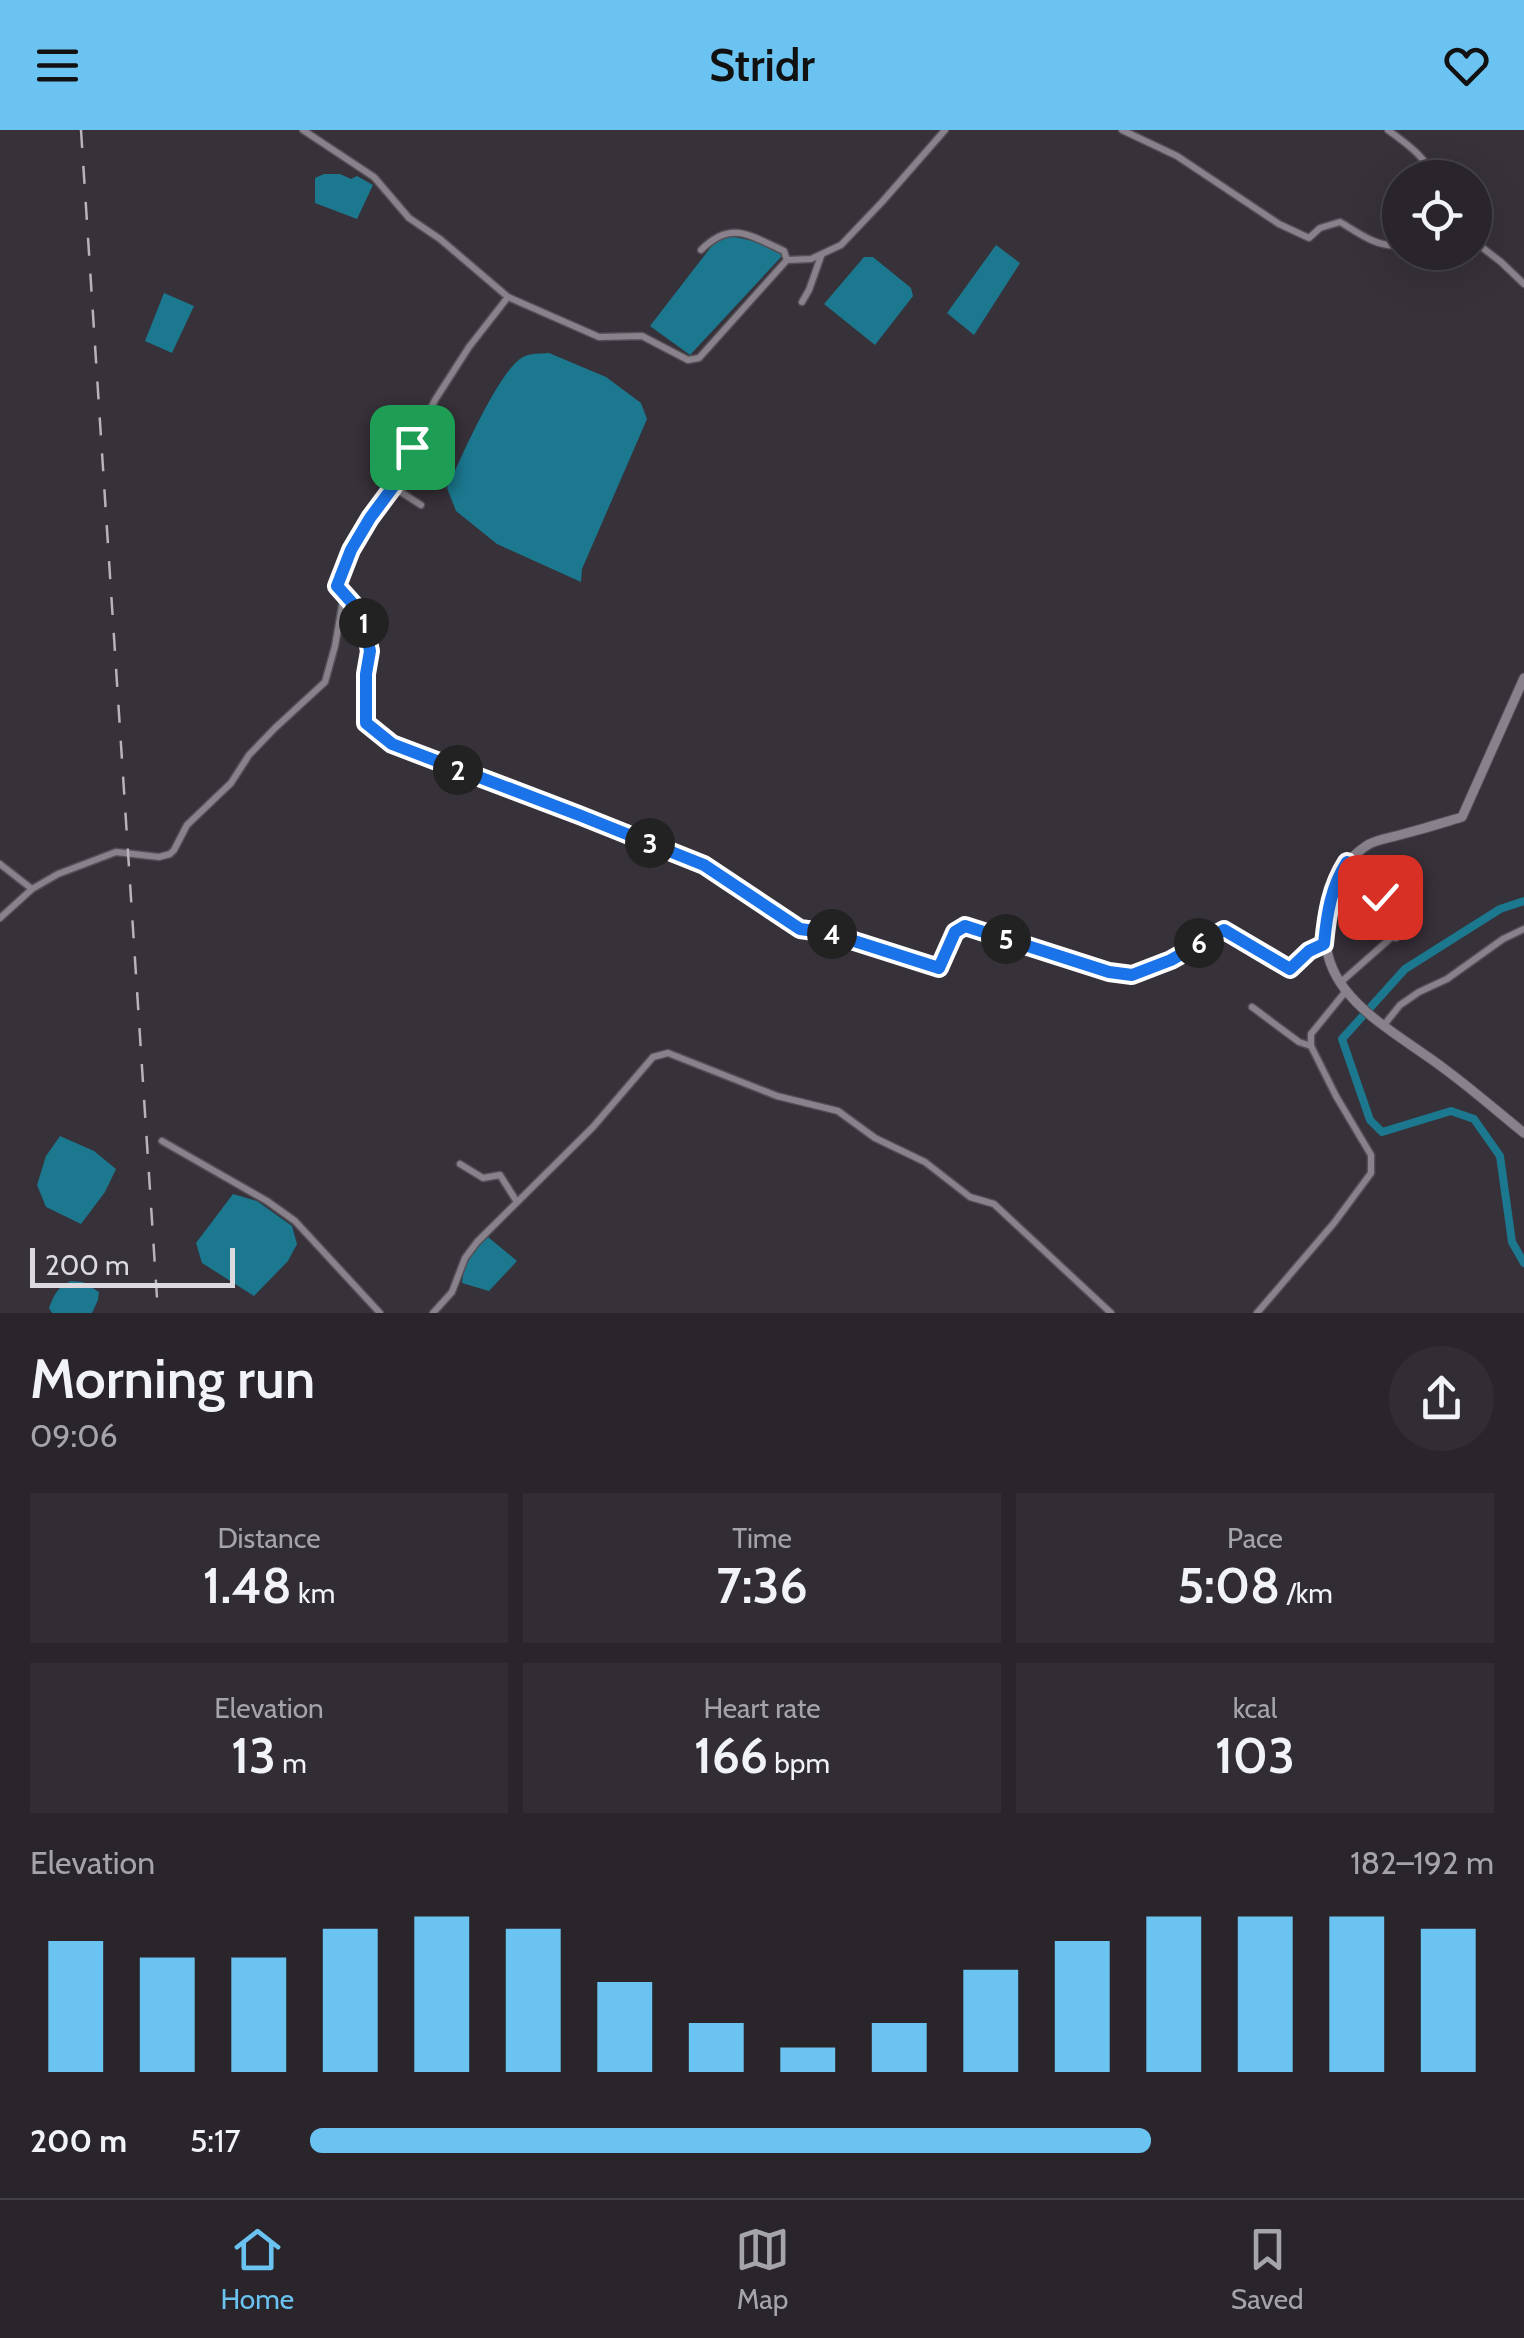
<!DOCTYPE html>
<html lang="en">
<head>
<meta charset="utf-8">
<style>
	body { margin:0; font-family:Cabin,sans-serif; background:#312d33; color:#f1f3f6; height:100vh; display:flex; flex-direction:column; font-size:38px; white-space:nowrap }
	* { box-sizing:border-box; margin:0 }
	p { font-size:32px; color:#a5a5a9 }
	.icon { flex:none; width:55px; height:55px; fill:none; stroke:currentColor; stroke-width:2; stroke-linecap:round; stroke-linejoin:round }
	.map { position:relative; height:1183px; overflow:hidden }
	.sheet { display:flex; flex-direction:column; background:#29252b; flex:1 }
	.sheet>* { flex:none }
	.fabs { position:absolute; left:1382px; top:30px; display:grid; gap:20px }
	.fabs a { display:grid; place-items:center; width:110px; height:110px; border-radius:50%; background:#29252b; box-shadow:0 10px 40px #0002,0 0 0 2px #454247; font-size:50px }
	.scale { position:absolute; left:30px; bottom:25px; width:205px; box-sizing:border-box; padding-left:10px; border:5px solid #dddadf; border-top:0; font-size:28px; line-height:35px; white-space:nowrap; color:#dddadf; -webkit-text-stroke:8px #373139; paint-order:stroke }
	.pin { position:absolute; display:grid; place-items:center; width:85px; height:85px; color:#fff; margin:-42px; border-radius:20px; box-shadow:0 5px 15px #0006 }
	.km { position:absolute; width:50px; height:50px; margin:-25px; border-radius:50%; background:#222; color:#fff; font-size:28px; line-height:50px; text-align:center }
	.round { display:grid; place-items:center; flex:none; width:105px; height:105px; border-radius:52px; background:#312d33 }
	.headline { display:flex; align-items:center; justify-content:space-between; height:170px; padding:0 30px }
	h1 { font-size:55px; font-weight:600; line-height:75px }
	.figures { display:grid; grid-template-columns:repeat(3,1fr); gap:15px; height:170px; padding:10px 30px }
	.figures div { display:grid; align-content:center; border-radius:0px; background:#312d33; text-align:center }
	.figures b { font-size:50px; font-weight:600 }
	.figures small { font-size:28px; font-weight:400 }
	.figures p { font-size:28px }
	.chart { height:280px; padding:20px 30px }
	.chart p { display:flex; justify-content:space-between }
	.chart svg { width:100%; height:180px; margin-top:10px; stroke:#6ac3f1; stroke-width:6 }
	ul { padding:0 30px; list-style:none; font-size:32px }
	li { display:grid; grid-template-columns:160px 120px 1fr; align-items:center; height:75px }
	li i { height:25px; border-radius:12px; background:#6ac3f1 }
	header { display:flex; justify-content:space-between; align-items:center; height:130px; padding:0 30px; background:#6ac3f1; color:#111; font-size:45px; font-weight:600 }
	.menu { display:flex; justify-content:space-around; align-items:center; height:140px; border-top:2px solid #454247; background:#29252b; font-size:28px; color:#a5a5a9 }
	.menu a { display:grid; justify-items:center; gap:5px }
	.menu .current { color:#6ac3f1 }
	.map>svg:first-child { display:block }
	.water { fill:#1b788f }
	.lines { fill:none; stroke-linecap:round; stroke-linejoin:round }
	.canal { stroke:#1b788f; stroke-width:8 }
	.street-casing { stroke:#534f55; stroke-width:9 }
	.secondary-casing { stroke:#534f55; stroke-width:11 }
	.street { stroke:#89828c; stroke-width:6 }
	.secondary { stroke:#89828c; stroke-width:9 }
	.rail { stroke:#b7b3b9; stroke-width:2.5; stroke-dasharray:18 18; stroke-linecap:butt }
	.route-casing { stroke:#fff; stroke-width:20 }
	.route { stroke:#1a73e8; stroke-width:12 }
</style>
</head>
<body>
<header><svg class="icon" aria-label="menu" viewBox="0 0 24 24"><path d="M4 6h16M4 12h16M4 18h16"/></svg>Stridr<svg class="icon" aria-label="heart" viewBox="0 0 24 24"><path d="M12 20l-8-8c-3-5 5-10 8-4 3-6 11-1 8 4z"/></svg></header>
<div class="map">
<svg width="1524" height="1183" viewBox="0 0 1524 1183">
	<rect width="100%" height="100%" fill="#373139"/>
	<g class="water">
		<polygon points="324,44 340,44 351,49 357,46 373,55 357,89 315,73 315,48"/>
		<polygon points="725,105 758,112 783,125 690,225 650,196 714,113"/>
		<polygon points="996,115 1020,133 974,205 947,183"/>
		<polygon points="864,127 873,127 911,158 913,166 875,215 824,174"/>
		<polygon points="164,163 194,176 172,223 145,211"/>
		<path d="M 549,223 L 606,247 L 641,273 L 647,289 L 582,439 L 581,452 L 497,414 L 456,381 L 447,358 C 460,331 500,236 525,226 C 532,223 542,224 549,223 Z"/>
		<polygon points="60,1006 94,1021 116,1039 105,1062 81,1094 46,1077 37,1055 46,1026"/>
		<polygon points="233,1064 257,1071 292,1096 297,1114 288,1131 254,1166 202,1133 196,1113"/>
		<path d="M 488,1107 L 517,1131 L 489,1161 L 462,1153 C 464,1132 473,1120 488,1107 Z"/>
		<path d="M 71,1151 L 83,1152 L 99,1162 L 98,1170 L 92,1183 L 52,1183 L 49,1178 C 54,1164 58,1157 71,1151 Z"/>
	</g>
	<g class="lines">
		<polyline class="canal" points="1524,771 1500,779 1405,839 1342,909 1370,990 1382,1002 1451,981 1474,989 1500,1026 1512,1112 1524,1133"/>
		<defs>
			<g id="street">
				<polyline points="303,0 374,47 409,88 440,109 508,167"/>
				<polyline points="945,0 882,72 841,115 811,129 787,130 699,228 688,230 642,206 599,207 508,167 469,217 435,270 393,357 370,387 351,420 337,456 363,484 370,521 366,544 366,593 392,614 579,685 703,735 800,799 829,803 939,837 955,802 965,796 1109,842 1132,845 1171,829 1224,800 1290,839 1309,821 1324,814"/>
				<path d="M 1122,0 L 1177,26 L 1279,94 L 1309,108 L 1320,98 L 1340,92 C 1359,103 1377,118 1400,115"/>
				<path d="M 1388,0 C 1405,13 1427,27 1433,48"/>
				<polyline points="1475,112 1501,132 1524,154"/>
				<path d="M 701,120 C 731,90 749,105 784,121 L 787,130"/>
				<polyline points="802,172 809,160 821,126"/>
				<polyline points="393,357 421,375"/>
				<polyline points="0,734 32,759"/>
				<polyline points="0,788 32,759 58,744 116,722 159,727 170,724 174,720 187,695 231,653 249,625 275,598 325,552 335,516 344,464"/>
				<polyline points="1341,852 1392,807 1396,808 1408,797 1393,779 1347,731"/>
				<polyline points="1252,877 1299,912 1311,916"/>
				<polyline points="1384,895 1400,875 1419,862 1447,849 1503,809 1524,799"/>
				<polyline points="162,1011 267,1071 295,1091 380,1183"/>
				<polyline points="460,1034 483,1048 500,1045 517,1072"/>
				<polyline points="433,1183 452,1162 465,1128 477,1112 593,997 653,927 668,923 777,966 838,981 875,1008 925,1032 970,1067 994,1074 1111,1183"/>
				<polyline points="1257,1183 1334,1093 1371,1043 1371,1025 1336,966 1311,916 1311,904 1346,861"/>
			</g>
			<path id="secondary" d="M 1524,548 L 1462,687 C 1442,693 1423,699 1403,704 C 1391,708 1376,709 1366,716 C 1345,730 1336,748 1330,772 C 1304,861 1389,896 1446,940 C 1473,960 1498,982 1524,1003"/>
		</defs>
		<use href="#street" class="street-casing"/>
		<use href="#secondary" class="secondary-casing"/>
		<use href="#street" class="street"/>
		<use href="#secondary" class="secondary"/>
		<polyline class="rail" points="81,0 158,1183"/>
	</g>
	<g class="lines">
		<defs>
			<path id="route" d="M 412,317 L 393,357 L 370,388 L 351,420 L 337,456 L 362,484 L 370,521 L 366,544 L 366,593 L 392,614 L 579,685 L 704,735 L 800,799 L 829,803 L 939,838 L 955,802 L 965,796 L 1109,842 L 1132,845 L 1171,830 L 1224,800 L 1290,839 L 1309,821 L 1324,814 C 1327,783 1331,757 1347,732 L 1380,767"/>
		</defs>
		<use href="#route" class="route-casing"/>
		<use href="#route" class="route"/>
	</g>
</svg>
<div class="fabs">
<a><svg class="icon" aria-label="locate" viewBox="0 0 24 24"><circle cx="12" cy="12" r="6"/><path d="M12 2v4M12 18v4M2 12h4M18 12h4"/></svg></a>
</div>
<div class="scale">200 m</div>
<div class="pin" style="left:412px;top:317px;background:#1e9e55"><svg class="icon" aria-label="arrive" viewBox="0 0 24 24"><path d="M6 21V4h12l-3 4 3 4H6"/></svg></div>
<div class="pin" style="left:1380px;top:767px;background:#d93025"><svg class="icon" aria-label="check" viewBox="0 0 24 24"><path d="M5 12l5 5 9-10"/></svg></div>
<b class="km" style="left:364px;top:493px">1</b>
<b class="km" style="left:458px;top:640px">2</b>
<b class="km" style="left:650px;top:713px">3</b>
<b class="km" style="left:832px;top:804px">4</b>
<b class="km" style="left:1006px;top:809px">5</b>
<b class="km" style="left:1199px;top:813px">6</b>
</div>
<section class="sheet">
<div class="headline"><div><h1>Morning run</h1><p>09:06</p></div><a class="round"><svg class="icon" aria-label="share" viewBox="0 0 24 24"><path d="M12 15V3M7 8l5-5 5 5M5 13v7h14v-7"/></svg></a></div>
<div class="figures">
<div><p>Distance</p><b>1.48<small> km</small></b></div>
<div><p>Time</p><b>7:36</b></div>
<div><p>Pace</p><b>5:08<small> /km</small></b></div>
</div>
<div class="figures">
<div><p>Elevation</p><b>13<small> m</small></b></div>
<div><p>Heart rate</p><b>166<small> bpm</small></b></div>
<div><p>kcal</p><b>103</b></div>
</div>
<div class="chart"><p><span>Elevation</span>182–192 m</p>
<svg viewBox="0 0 160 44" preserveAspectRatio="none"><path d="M5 44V12M15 44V16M25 44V16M35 44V9M45 44V6M55 44V9M65 44V22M75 44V32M85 44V38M95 44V32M105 44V19M115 44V12M125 44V6M135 44V6M145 44V6M155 44V9"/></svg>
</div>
<ul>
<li><b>200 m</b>5:17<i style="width:71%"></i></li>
</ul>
</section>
<nav class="menu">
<a class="current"><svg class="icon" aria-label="home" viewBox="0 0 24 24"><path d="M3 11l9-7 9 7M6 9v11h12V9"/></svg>Home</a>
<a><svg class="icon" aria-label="map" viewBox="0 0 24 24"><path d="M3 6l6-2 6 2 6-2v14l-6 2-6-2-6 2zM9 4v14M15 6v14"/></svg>Map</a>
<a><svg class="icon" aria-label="saved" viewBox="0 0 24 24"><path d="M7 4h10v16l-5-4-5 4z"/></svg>Saved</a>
</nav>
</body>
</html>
